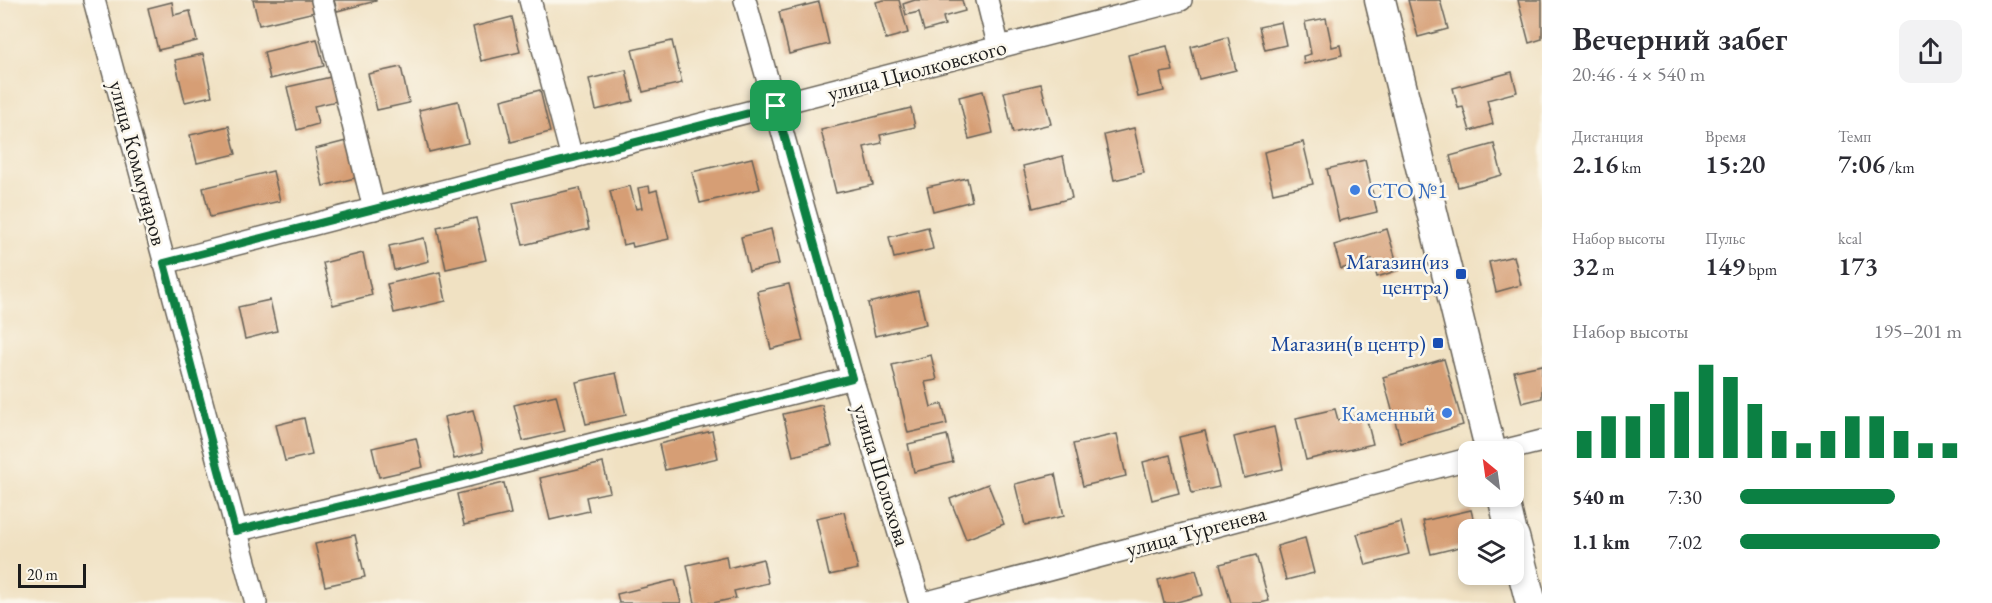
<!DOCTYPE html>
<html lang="ru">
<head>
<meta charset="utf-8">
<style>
	body { margin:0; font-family:"EB Garamond",serif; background:#f2f2f3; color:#2b2b33; height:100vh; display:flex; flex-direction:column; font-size:22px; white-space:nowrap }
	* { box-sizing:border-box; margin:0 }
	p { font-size:20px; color:#7c7c81 }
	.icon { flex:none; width:33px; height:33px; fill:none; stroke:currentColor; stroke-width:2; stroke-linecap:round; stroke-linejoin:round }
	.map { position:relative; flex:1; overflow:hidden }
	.side { display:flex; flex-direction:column; background:#fff; width:450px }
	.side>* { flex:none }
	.needle { width:39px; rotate:331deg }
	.tools { position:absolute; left:1458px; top:441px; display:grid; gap:12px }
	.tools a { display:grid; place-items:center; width:66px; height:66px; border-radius:12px; background:#fff; box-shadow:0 3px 9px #0003; font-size:30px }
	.scale { position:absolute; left:18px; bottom:15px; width:68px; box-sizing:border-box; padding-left:6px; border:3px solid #1c1c1c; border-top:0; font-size:16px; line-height:21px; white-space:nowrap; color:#1c1c1c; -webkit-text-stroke:4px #fbf7ec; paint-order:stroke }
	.pin { position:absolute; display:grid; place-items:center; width:51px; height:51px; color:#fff; margin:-26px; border-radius:12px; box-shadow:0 3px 9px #0006 }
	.round { display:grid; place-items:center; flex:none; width:63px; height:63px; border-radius:12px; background:#f2f2f3 }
	.headline { display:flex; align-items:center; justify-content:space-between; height:102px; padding:0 30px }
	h1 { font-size:33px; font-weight:600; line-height:45px }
	.figures { display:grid; grid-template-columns:repeat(3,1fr); gap:9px; height:102px; padding:6px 30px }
	.figures div { display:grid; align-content:center }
	.figures b { font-size:26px; font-weight:600 }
	.figures small { font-size:16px; font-weight:400 }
	.figures p { font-size:16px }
	.chart { height:168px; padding:12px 30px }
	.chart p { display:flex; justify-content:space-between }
	.chart svg { width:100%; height:108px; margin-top:6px; stroke:#0b8043; stroke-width:6 }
	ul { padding:0 30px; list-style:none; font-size:20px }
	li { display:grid; grid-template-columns:96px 72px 1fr; align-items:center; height:45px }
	li i { height:15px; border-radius:8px; background:#0b8043 }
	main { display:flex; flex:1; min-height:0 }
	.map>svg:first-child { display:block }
	.building { fill:#d69e74 }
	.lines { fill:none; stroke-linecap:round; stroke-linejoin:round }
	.street-casing { stroke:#666156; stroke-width:24 }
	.secondary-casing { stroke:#666156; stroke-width:33 }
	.street { stroke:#fff; stroke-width:21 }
	.secondary { stroke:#fff; stroke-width:30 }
	.route-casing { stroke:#fff; stroke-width:12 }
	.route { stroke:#0b8043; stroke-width:8 }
	.shop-dot { fill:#3f7fe0; stroke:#fbf7ec; stroke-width:2 }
	.transit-dot { fill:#1a4fb4; stroke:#fbf7ec; stroke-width:2 }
	.labels { text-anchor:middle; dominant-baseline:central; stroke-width:5; stroke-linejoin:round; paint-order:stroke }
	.street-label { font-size:22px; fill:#1c1c1c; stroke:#fbf7ec }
	.shop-label { font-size:22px; fill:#366cbe; stroke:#fbf7ec; text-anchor:start }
	.transit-label { font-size:22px; fill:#164399; stroke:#fbf7ec; text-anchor:end }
</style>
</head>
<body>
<main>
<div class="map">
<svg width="1542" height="603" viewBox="0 0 1542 603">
	<rect width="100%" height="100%" fill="#fbf7ec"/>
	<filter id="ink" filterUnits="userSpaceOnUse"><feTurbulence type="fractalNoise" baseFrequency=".0167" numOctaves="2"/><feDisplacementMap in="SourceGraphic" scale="12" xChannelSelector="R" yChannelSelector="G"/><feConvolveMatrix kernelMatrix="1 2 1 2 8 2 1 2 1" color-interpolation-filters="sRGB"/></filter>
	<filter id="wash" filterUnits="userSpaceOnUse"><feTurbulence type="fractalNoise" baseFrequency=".008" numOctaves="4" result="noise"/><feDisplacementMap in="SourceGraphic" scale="24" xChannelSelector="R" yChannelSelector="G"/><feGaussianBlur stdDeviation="1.35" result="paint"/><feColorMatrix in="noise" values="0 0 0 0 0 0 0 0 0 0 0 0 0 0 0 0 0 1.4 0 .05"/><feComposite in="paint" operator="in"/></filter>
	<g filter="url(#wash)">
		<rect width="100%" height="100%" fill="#f0e1c2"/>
		<g id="blocks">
			<g class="building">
				<polygon points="253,0 316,0 319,11 259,25"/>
				<polygon points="334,0 376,0 376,1 337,11"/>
				<polygon points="884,0 899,0 908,33 886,39 876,2"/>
				<polygon points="915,0 962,0 965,11 943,17 945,25 924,31 919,12 906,15 903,4"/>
				<polygon points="1408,0 1440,0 1448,29 1418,37"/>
				<polygon points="1518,0 1542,0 1542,39 1529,43"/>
				<polygon points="172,2 174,15 190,11 197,41 158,50 148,8"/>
				<polygon points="819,2 829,44 789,54 779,12"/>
				<polygon points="512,17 520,52 481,61 473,27"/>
				<polygon points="1326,18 1332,47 1340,45 1342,55 1304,64 1303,56 1311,54 1305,22"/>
				<polygon points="1281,22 1286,45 1265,50 1259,27"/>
				<polygon points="1228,37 1236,70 1199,79 1191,47"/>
				<polygon points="317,39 324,66 270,79 264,52"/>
				<polygon points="672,41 682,83 643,92 632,50"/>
				<polygon points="1167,46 1173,71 1160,73 1164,91 1138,97 1128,55"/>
				<polygon points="203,54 212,96 185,102 175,60"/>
				<polygon points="401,67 409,103 377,110 368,74"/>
				<polygon points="626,70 633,101 596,110 589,79"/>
				<polygon points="1512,72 1517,92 1487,100 1493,124 1470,131 1463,107 1458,108 1453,88"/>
				<polygon points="331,77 337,101 314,106 318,124 297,130 287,87"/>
				<polygon points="1041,84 1051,124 1013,133 1004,92"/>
				<polygon points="540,90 550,132 511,142 501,100"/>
				<polygon points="983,91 993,133 969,139 959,97"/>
				<polygon points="458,101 468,143 429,152 419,110"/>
				<polygon points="911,108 915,127 880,135 882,143 864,147 873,185 836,193 821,130"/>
				<polygon points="229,126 236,154 197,163 190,135"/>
				<polygon points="1134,128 1144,173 1114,180 1104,135"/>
				<polygon points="354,139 363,176 323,186 315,149"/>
				<polygon points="1303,142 1313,184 1273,193 1264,152"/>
				<polygon points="1494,144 1502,175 1458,187 1450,156"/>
				<polygon points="1063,156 1072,198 1033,208 1023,166"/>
				<polygon points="752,158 760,189 700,203 692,172"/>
				<polygon points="1365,160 1377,212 1339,221 1327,169"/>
				<polygon points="273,171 280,201 210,217 203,188"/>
				<polygon points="967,178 972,201 933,211 927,187"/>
				<polygon points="630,186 636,209 642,208 638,188 649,186 650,192 657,190 669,239 633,247 632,243 623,245 610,191"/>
				<polygon points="580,188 589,229 523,245 513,203"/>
				<polygon points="476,218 486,260 446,269 437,227"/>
				<polygon points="928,227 933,249 894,258 889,237"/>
				<polygon points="771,229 779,264 749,271 741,237"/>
				<polygon points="1387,229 1399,270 1377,277 1372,259 1341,269 1334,245"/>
				<polygon points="424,238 429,261 394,270 389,246"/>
				<polygon points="363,253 372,295 333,305 323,263"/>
				<polygon points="1514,256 1521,285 1496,292 1489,262"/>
				<polygon points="440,272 446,301 394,313 387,284"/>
				<polygon points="789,284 803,341 771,349 757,291"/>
				<polygon points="918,291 926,324 875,336 868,303"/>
				<polygon points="270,300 277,331 245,339 238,307"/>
				<polygon points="931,355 937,380 925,382 931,407 942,404 947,424 908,433 892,365"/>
				<polygon points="1444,359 1463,425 1401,443 1383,377"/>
				<polygon points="1542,365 1542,398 1522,403 1514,371"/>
				<polygon points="616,373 626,415 586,424 576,382"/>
				<polygon points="556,395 565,431 523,441 514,405"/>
				<polygon points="822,405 832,446 793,456 783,414"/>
				<polygon points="1335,409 1338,420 1365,413 1373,444 1306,460 1296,418"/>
				<polygon points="473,410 483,452 454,459 444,417"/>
				<polygon points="304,418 312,455 285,461 276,425"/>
				<polygon points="1274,427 1283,469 1244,478 1234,437"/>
				<polygon points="712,431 718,458 665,470 659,444"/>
				<polygon points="1205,431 1219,487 1192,493 1179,437"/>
				<polygon points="1117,434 1126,476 1083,486 1073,444"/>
				<polygon points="947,435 953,462 914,472 908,444"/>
				<polygon points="416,438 423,467 379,477 372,448"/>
				<polygon points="1170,455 1179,493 1152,500 1143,462"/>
				<polygon points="603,463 610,492 586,497 589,511 550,520 540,478"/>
				<polygon points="1055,474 1064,516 1025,525 1015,484"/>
				<polygon points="504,483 511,514 464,525 457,494"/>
				<polygon points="988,484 1004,524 966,539 950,499"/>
				<polygon points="1471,510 1476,530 1468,530 1468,545 1431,554 1423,521"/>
				<polygon points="844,512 858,569 829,575 816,518"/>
				<polygon points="1401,522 1409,554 1366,565 1357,534"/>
				<polygon points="355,535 365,577 325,586 315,544"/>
				<polygon points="1305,538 1314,573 1286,580 1277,546"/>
				<polygon points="1256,555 1269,601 1260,603 1231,603 1220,564"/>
				<polygon points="726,556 728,568 763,559 768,583 734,591 736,598 713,603 695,603 687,565"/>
				<polygon points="1196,570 1203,595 1173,603 1164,603 1158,580"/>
				<polygon points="675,580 681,603 619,603 617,594"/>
			</g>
		</g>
	</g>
	<g filter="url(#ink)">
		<use href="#blocks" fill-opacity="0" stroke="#666156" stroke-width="1.5"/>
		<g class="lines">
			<defs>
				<g id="street">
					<polyline points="94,0 256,603"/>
					<polyline points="322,0 374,209"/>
					<polyline points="530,0 572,158"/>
					<polyline points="745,0 852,378 920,603"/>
					<polyline points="987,0 999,48"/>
					<polyline points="164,263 1181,0"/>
					<polyline points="1498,452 1542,441"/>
					<polyline points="235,531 443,482 852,378"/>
					<polyline points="924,603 1468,459"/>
				</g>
				<g id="secondary">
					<polyline points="1380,0 1491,452"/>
					<polyline points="1503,496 1511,530"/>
					<polyline points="1514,537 1531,603"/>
				</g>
			</defs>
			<use href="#street" class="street-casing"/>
			<use href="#secondary" class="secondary-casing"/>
			<use href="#street" class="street"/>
			<use href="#secondary" class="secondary"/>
		</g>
	</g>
	<g class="lines" filter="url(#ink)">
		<defs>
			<polygon id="route" points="776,106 852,378 443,482 235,531 164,263"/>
		</defs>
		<use href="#route" class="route-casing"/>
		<use href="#route" class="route"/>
	</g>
	<g class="shop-dot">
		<circle cx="1355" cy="190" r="6"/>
		<circle cx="1447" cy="413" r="6"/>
	</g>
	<g class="transit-dot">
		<rect x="1455" y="268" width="12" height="12" rx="3"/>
		<rect x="1432" y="337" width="12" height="12" rx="3"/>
	</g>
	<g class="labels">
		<g class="street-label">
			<text transform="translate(917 70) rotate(-15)">улица Циолковского</text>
			<text transform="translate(138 163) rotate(75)">улица Коммунаров</text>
			<text transform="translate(882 475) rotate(73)">улица Шолохова</text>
			<text transform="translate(1196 531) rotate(-15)">улица Тургенева</text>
		</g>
		<g class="shop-label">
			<text x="1367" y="190">СТО №1</text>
			<text x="1435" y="413" text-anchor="end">Каменный</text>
		</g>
		<g class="transit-label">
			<text x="1449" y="261">Магазин(из<tspan x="1449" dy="25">центра)</tspan></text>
			<text x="1426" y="343">Магазин(в центр)</text>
		</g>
	</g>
</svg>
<div class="tools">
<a><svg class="needle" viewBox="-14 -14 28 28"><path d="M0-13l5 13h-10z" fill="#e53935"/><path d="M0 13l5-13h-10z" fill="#7c7c81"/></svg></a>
<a><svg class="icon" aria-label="layers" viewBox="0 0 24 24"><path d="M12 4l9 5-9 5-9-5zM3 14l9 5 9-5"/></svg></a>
</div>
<div class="scale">20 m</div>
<div class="pin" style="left:776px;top:106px;background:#1e9e55"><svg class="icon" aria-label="arrive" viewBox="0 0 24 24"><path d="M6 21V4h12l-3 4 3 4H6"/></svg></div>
</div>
<section class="side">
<div class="headline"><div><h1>Вечерний забег</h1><p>20:46 · 4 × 540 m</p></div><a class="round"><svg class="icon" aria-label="share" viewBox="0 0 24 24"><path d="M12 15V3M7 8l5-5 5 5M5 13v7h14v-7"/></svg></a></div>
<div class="figures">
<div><p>Дистанция</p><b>2.16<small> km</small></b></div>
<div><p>Время</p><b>15:20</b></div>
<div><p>Темп</p><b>7:06<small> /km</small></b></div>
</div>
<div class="figures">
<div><p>Набор высоты</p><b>32<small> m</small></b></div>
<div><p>Пульс</p><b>149<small> bpm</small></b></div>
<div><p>kcal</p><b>173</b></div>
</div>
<div class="chart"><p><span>Набор высоты</span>195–201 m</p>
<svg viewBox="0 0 160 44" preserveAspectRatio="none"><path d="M5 44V33M15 44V27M25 44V27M35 44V22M45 44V17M55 44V6M65 44V11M75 44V22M85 44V33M95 44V38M105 44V33M115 44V27M125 44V27M135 44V33M145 44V38M155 44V38"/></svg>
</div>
<ul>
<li><b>540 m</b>7:30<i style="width:70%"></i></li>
<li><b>1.1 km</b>7:02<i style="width:90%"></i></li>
</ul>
</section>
</main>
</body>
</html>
